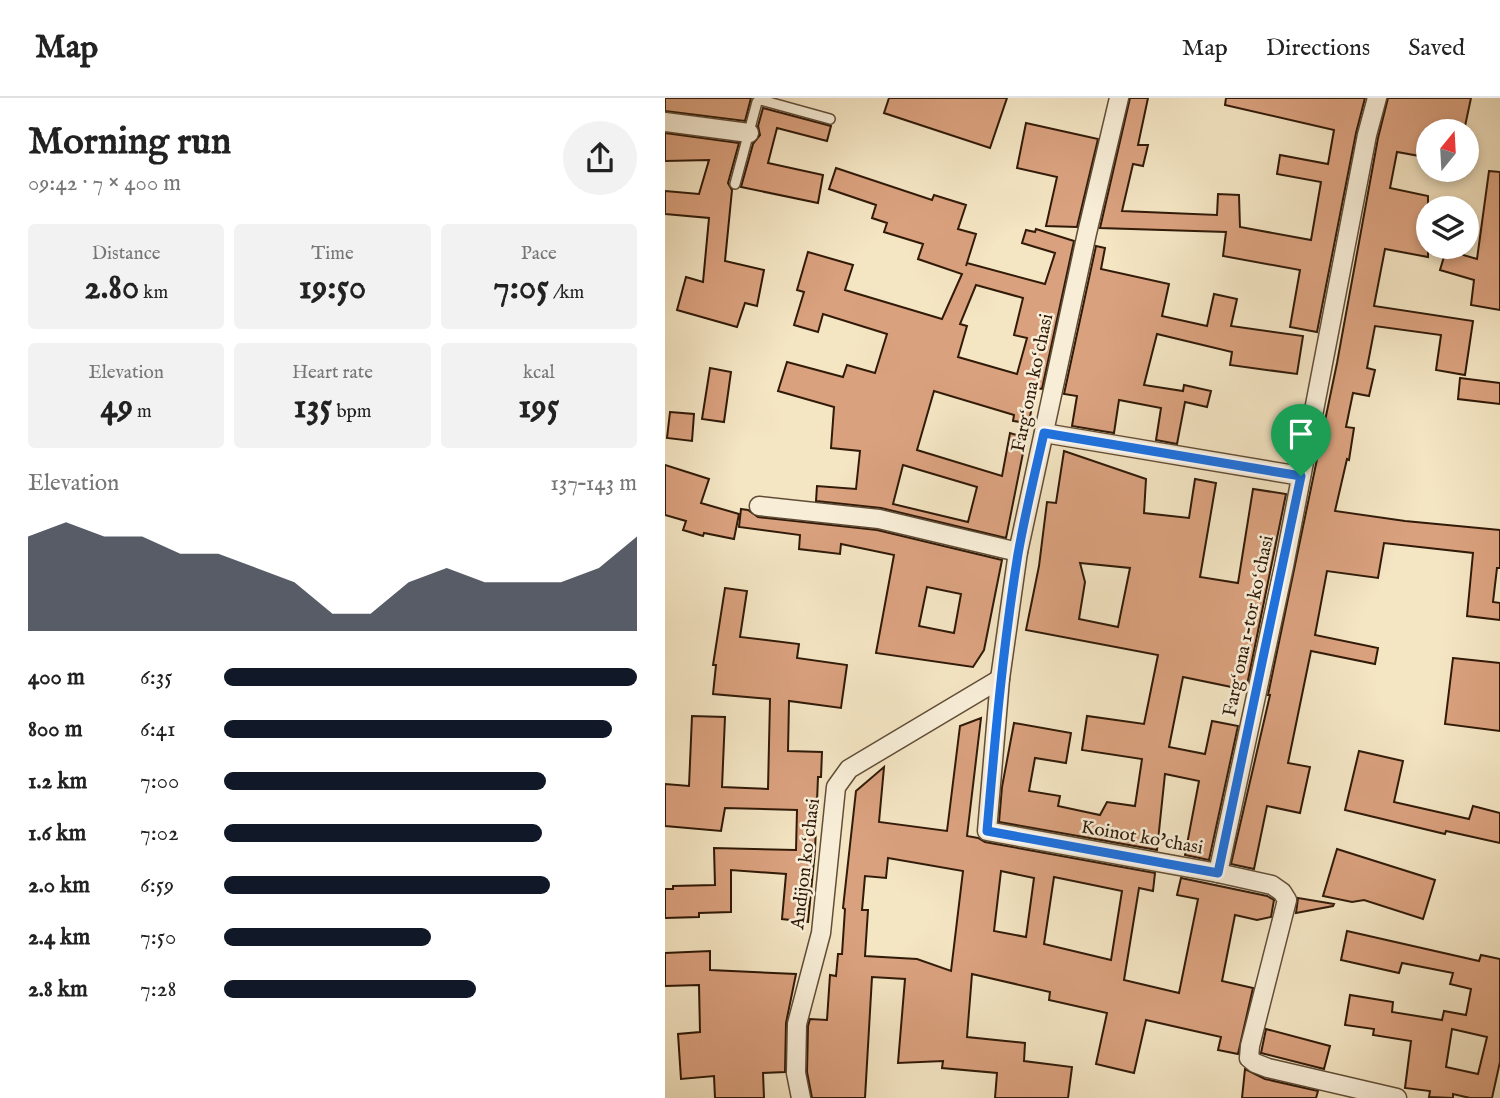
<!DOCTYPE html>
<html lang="en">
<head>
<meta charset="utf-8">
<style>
	body { margin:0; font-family:"IM FELL English",serif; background:#f2f2f2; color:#222; height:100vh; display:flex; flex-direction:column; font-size:26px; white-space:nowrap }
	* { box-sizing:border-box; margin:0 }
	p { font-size:23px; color:#767676 }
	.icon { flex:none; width:38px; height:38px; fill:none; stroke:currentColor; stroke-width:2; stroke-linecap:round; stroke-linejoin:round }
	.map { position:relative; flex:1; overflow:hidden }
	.side { display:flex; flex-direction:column; background:#fff; width:665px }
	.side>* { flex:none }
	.needle { width:46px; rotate:18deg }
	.controls { position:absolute; left:751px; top:21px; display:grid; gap:14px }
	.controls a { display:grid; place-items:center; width:63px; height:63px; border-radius:50%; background:#fff; box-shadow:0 4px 10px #0003; font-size:35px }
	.pin { position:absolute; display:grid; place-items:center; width:60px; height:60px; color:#fff; margin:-72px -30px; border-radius:50% 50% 50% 0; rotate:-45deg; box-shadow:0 0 7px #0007 }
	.pin .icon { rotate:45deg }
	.round { display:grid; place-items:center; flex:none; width:74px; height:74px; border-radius:37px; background:#f2f2f2 }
	.headline { display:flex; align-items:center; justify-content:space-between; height:119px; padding:0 28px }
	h1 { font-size:38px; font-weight:700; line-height:52px }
	.metrics { display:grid; grid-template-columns:repeat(3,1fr); gap:10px; height:119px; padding:7px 28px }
	.metrics div { display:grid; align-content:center; border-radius:7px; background:#f2f2f2; text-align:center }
	.metrics b { font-size:35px; font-weight:700 }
	.metrics small { font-size:19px; font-weight:400 }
	.metrics p { font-size:19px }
	.chart { height:196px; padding:14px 28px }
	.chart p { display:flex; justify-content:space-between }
	.chart svg { width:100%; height:126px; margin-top:7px; fill:#111827; opacity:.7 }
	ul { padding:0 28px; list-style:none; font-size:23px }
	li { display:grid; grid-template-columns:112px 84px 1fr; align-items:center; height:52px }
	li i { height:18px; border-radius:9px; background:#111827 }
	header { display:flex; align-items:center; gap:42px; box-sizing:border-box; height:98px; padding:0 35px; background:#fff; border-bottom:2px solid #e0e0e0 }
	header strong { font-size:33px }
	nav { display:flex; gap:38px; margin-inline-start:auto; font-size:24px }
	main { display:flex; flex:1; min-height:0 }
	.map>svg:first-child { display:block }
	.building { fill:#daa17e; stroke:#301a08; stroke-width:2; fill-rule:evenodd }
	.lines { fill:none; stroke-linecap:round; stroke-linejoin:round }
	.service-casing { stroke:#614d37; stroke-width:12 }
	.minor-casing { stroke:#614d37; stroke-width:21 }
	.service { stroke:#f8eed8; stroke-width:9 }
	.minor { stroke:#f8eed8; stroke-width:18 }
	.route-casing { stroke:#fff; stroke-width:14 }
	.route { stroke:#1a73e8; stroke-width:9 }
	.labels { text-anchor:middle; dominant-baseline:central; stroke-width:5; stroke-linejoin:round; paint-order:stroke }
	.street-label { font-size:19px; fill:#301a08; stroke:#f8eed8 }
</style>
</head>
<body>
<header>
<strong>Map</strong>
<nav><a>Map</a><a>Directions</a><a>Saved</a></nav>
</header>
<main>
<section class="side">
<div class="headline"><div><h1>Morning run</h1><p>09:42 · 7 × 400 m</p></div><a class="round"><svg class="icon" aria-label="share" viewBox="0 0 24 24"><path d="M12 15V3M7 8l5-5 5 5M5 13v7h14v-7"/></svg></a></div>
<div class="metrics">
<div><p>Distance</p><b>2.80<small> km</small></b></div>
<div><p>Time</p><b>19:50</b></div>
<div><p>Pace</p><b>7:05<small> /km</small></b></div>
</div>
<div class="metrics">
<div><p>Elevation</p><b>49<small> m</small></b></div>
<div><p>Heart rate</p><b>135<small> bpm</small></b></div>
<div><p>kcal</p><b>195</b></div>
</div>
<div class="chart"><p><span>Elevation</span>137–143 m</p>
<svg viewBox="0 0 160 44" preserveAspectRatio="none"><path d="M0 44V11L10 6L20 11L30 11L40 17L50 17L60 22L70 27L80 38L90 38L100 27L110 22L120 27L130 27L140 27L150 22L160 11V44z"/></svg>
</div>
<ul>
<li><b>400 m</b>6:35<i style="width:100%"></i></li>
<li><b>800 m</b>6:41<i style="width:94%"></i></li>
<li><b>1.2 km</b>7:00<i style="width:78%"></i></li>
<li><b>1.6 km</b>7:02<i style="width:77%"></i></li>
<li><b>2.0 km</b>6:59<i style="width:79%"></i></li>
<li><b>2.4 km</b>7:50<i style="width:50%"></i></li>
<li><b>2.8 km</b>7:28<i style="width:61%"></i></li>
</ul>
</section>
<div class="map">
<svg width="835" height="1000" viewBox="0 0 835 1000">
	<rect width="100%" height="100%" fill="#f4e5c3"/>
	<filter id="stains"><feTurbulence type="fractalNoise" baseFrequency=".00286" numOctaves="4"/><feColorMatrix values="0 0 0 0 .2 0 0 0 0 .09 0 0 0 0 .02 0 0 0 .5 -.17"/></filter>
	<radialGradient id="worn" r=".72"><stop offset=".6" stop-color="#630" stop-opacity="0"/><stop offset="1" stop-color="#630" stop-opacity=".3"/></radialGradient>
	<g class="building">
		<polygon points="0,0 86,0 80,23 0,13"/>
		<polygon points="224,0 342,0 325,50 219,15"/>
		<polygon points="465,0 483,0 473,47 483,47 478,68 468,66 457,113 552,117 553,96 574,97 575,129 646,142 656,84 612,76 615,57 663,66 669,32 560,7 561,0 700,0 691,35 652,234 625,229 635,172 558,158 561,134 435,130"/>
		<polygon points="723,0 806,0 799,33 763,33 760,59 732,54 725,90 763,98 763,159 720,151 709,208 808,223 800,277 771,272 776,237 710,228 702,270 710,272 704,298 688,295 681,329 689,330 684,362 682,361 670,413 740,423 835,432 835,470 832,470 828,504 835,505 835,522 802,518 808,455 719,445 713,480 662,473 650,537 713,550 710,566 646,553 623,665 645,669 635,715 602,708 589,771 566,766 605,597 603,597 672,265 713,40"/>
		<polygon points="98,10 166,28 162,43 112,30 103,65 158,77 153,105 76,89 88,46 95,37 93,28"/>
		<polygon points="361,25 433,41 412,129 381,128 392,79 352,70"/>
		<polygon points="0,35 74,45 63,85 67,92 60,163 99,172 92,208 80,205 72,229 12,212 21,179 38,184 44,120 0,116 0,93 34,96 44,62 0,63"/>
		<path d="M 171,70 L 267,102 L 269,97 L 301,107 L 293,131 L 311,136 L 301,168 L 302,165 L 380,186 L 390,155 L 357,145 L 361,132 L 370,134 L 371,131 L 409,143 L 377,291 L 370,290 L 364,325 L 348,323 L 349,317 L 269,293 L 252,352 L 337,378 L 345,335 L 361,340 L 341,440 L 216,410 L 151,403 L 152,388 L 191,391 L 195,353 L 166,350 L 169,309 L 113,293 L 122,264 L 178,279 L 182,267 L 210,275 L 222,236 L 158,216 L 153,234 L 129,227 L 139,194 L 132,192 L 143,154 L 188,167 L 180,192 L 277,221 L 297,176 L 253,161 L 258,146 L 219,134 L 222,125 L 207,120 L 211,107 L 164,91 ZM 311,187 L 358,200 L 349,237 L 362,240 L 352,276 L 293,259 L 302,228 L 295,226 ZM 238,367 L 312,389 L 303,424 L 228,406 Z"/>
		<polygon points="824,73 835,74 835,212 806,207 809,182 775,172 781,152 812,161"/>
		<polygon points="431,148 440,150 436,171 504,186 497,218 542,228 549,196 572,201 566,228 638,238 632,276 565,267 567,254 492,236 479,287 518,293 519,287 546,293 542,309 520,304 512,346 491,342 496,310 454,302 449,335 407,328 412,298 399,296"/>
		<polygon points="45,270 66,274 59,324 37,321"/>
		<polygon points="795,280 835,285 835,306 793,301"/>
		<polygon points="5,314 29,316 27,343 2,340"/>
		<path d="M 399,353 L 481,381 L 479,415 L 524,420 L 530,381 L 551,385 L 535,479 L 573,485 L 588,391 L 621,396 L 581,592 L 518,579 L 504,649 L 540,656 L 547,623 L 573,628 L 544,762 L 520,757 L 534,683 L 500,676 L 492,752 L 334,724 L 337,689 L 349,625 L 406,635 L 401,665 L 370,660 L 364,693 L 395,698 L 393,708 L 435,717 L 442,704 L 470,708 L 477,661 L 417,652 L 422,618 L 479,626 L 493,557 L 361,532 L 374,468 L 382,404 L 391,405 ZM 415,465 L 465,470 L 453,529 L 414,521 L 420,484 Z"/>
		<polygon points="0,367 44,381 36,405 74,416 69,441 39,435 38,438 18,432 21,423 0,417"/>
		<path d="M 76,411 L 83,412 L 93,419 L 212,432 L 337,462 L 319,552 L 308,569 L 211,555 L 229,457 L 176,446 L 175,456 L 134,451 L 135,437 L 74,429 ZM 262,489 L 296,496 L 289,535 L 254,528 Z"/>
		<polygon points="60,490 82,493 75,539 134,546 132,560 182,567 176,610 124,603 123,653 157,654 156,679 153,679 150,753 143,824 117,821 121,776 66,772 66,814 34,815 34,819 0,820 0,791 8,791 8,788 50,787 49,750 131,752 132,712 60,710 56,733 0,728 0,686 24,688 27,618 60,619 57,689 103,691 105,601 48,596 51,567 48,567"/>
		<polygon points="788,560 835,565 835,633 780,626"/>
		<path d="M 316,620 L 302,738 L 313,740 L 320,744 L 490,775 L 488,793 L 474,790 L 459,882 L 514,895 L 533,801 L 512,797 L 516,780 L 602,798 L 609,802 L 606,819 L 592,822 L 570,817 L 557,883 L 588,890 L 573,956 L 553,952 L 556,939 L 481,922 L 469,975 L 431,966 L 442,915 L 384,902 L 385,894 L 307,876 L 302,939 L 360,945 L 359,963 L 407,969 L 403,1000 L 330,1000 L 332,975 L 277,970 L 278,963 L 233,965 L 240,881 L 207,879 L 200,1000 L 147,1000 L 142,974 L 143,928 L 145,921 L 162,922 L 165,877 L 171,878 L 173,856 L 177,856 L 180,811 L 178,810 L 191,693 L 219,669 L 214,724 L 282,733 L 295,628 ZM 223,760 L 298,773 L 286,873 L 252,861 L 200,858 L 203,812 L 197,812 L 200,778 L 221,780 ZM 336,773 L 369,780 L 361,839 L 329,833 ZM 389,779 L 457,793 L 446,862 L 379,846 Z"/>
		<polygon points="694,653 738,663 729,704 804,721 808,708 835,715 835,745 781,733 780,736 680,712"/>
		<polygon points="672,751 770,782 758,821 699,802 687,804 658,798"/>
		<polygon points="633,800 669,806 668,808 631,815"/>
		<path d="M 682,833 L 814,863 L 816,857 L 835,861 L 835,964 L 827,1000 L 805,1000 L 788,996 L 788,1000 L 764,999 L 765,993 L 740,990 L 746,943 L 708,937 L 709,931 L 680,927 L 685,897 L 728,904 L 727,914 L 777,922 L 779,913 L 801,917 L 806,891 L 785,886 L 788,875 L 737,865 L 734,875 L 676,862 ZM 787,931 L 822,939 L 813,976 L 781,969 Z"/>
		<polygon points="45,853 45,872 131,876 121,925 120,974 98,975 99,1000 50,1000 49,978 16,981 13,936 35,934 34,887 0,888 0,855"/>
		<polygon points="601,931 665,948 659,971 596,955"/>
		<polygon points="580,971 600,981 653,993 651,1000 577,1000"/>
	</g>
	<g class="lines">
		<defs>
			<polyline id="service" points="70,86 92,4 96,2 165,21"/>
			<g id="minor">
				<polyline points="454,0 422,135 353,454 335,581 322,733 553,775 607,787 617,794 622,802 585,948 584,960 590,965 603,970 732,1000"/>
				<polyline points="0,24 84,35"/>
				<polyline points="379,335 636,378"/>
				<polyline points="94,408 214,421 353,454"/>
				<polyline points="553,775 619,468 702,37 712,0"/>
				<polyline points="136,1000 131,975 132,926 156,835 171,689 184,671 335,581"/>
			</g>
		</defs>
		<use href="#service" class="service-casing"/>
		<use href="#minor" class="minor-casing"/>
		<use href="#service" class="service"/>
		<use href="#minor" class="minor"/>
	</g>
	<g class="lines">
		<defs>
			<path id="route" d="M 379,335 L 636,378 L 553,775 L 322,733 C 330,640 338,548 353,456 C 360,416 370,375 379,335 Z"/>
		</defs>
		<use href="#route" class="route-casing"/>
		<use href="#route" class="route"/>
	</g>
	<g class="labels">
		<g class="street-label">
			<text transform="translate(368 285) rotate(-78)">Fargʻona koʻchasi</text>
			<text transform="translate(584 528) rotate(-78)">Fargʻona 1-tor koʻchasi</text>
			<text transform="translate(477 740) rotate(10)">Koinot ko'chasi</text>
			<text transform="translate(141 766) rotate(-83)">Andijon koʻchasi</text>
		</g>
	</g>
	<rect width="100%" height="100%" filter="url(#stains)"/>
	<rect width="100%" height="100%" fill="url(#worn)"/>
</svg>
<div class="controls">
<a><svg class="needle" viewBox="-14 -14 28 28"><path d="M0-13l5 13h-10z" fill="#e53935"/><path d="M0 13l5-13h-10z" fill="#767676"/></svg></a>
<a><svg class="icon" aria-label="layers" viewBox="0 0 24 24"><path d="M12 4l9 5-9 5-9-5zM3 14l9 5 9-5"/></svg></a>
</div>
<div class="pin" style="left:636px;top:378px;background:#1e9e55"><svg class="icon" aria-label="arrive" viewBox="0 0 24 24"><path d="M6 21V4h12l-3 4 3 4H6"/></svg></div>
</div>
</main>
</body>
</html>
